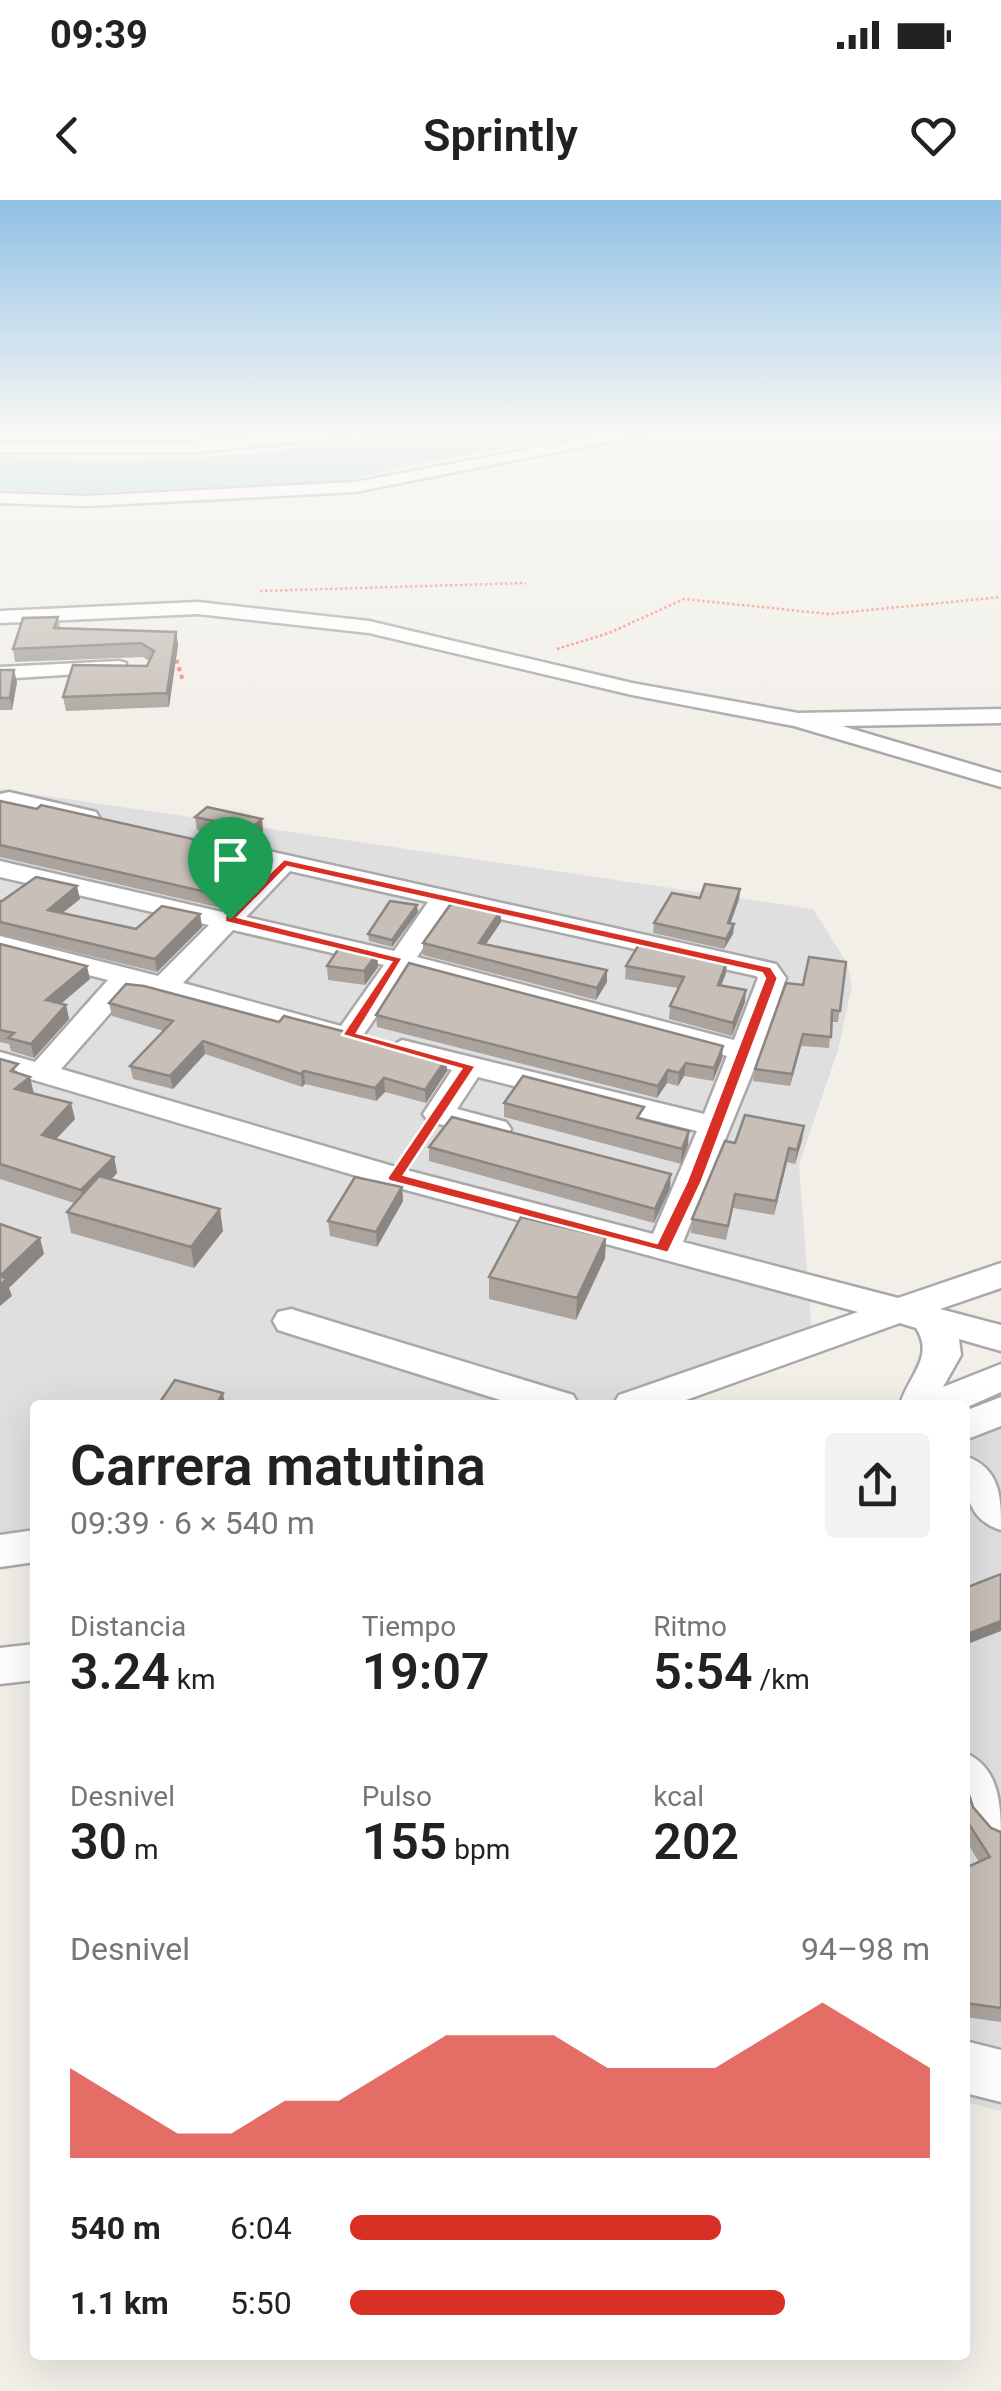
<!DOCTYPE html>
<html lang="es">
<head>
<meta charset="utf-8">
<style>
	body { margin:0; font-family:Roboto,sans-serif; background:#f2f2f2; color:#222; height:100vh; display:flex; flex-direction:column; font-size:38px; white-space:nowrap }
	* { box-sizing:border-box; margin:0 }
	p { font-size:32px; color:#767676 }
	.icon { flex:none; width:55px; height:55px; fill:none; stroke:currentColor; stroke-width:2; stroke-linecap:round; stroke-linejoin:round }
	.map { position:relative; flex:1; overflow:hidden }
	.drawer { position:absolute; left:30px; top:1200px; width:940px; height:960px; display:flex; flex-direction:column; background:#fff; border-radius:10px; box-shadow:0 10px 40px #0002 }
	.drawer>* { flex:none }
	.pin { position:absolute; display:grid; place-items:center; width:85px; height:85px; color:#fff; margin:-102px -42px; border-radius:50% 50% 50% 0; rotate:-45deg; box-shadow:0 0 10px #0007 }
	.pin .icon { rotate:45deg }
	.round { display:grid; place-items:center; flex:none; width:105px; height:105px; border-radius:10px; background:#f2f2f2 }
	.overview { display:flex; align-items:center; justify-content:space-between; height:170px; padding:0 40px }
	h1 { font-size:55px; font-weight:600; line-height:75px }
	.stats { display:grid; grid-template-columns:repeat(3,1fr); gap:15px; height:170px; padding:10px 40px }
	.stats div { display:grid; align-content:center }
	.stats b { font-size:50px; font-weight:600 }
	.stats small { font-size:28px; font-weight:400 }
	.stats p { font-size:28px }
	.chart { height:280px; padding:20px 40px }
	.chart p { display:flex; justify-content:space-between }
	.chart svg { width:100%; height:180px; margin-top:10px; fill:#d93025; opacity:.7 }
	ul { padding:0 40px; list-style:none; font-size:32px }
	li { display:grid; grid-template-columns:160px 120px 1fr; align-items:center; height:75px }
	li i { height:25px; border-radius:12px; background:#d93025 }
	.status { display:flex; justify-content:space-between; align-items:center; height:70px; padding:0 50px; background:#fff; direction:ltr }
	.status svg { height:28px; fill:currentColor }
	header { display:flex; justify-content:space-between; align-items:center; height:130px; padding:0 40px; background:#fff; font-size:45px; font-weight:600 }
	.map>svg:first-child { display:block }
	.residential { fill:#e0dfdf }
	.sand { fill:#fff1ba }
	.water { fill:#aad3df }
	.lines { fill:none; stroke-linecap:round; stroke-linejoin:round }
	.minor-casing { stroke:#a9a9a9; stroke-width:5 }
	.path-far2 { stroke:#fa8072; stroke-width:2.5; stroke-dasharray:2.5 2.5; stroke-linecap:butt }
	.path-far1 { stroke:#fa8072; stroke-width:4; stroke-dasharray:4 4; stroke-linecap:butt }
	.path { stroke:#fa8072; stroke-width:5; stroke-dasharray:5 5; stroke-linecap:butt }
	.minor { fill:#fff; fill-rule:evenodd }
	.wall { fill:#aba49e }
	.shaded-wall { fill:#8b8681 }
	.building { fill:#c7bfb8; stroke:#8b8681; stroke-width:2.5 }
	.route { fill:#d93025; stroke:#fff; stroke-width:2.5; fill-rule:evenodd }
</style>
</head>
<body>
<div class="status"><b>09:39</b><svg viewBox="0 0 49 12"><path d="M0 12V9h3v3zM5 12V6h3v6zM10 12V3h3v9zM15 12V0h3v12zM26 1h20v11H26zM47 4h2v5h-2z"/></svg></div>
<header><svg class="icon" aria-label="back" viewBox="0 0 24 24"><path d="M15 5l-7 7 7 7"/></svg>Sprintly<svg class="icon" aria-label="heart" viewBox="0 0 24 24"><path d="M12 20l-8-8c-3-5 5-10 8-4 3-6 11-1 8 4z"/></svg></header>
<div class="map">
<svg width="1001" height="2191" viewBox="0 0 1001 2191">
	<rect width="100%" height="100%" fill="#f2efe9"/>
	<g class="residential">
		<polygon points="0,589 813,709 847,763 852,786 838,850 799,965 812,1137 623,1205 35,1205 35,1332 0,1337"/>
		<polygon points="1001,1223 1001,1911 965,1902 965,1235"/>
	</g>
	<polygon class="sand" points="346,232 648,232 355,287 86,301 0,298 0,247 90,250"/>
	<path class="water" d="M 389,232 L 602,232 L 416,264 L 349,280 L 87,293 L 0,290 L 0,256 C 122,266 269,259 389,232 Z"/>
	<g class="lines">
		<defs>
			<g id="minor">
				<polygon points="296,232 354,232 346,237 197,252 0,252 0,242 197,242"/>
				<polygon points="621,232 656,232 355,292 86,306 0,303 0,293 86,296 355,282"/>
				<polygon points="198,402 369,421 632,483 798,513 1001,509 1001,523 842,526 1001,573 1001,587 794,526 632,495 369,433 198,414 0,423 0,411"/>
				<polygon points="119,461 126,463 126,471 0,479 0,467"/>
				<polygon points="9,592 96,612 99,617 87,624 9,606 0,608 0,594"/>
				<path d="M 215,639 L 776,764 L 786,778 L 761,852 L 683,1042 L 898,1098 L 1001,1063 L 1001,1088 L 940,1109 L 1001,1125 L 1001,1151 L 959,1139 L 961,1155 L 943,1187 L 1001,1164 L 1001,1192 L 965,1208 L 900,1205 C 908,1176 935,1157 916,1128 L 900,1123 L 672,1205 L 613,1205 L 619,1195 L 858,1112 L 384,984 L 0,870 L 0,852 L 35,862 L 108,780 L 0,752 L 0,736 L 158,776 L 209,725 L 0,677 L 0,661 L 222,712 L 267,666 L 206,652 L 202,647 L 206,642 ZM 290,671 L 428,702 L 394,751 L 246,717 ZM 451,708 L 756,776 L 758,778 L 734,840 L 417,757 ZM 233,730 L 384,765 L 341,826 L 183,783 ZM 408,771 L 727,856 L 704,914 L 402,840 L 387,849 L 392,855 L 452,870 L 423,914 L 428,921 L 495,939 L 506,936 L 511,929 L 506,922 L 457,909 L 478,877 L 697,931 L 653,1034 L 406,970 L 61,869 L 133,787 L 335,836 L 349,844 L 359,841 Z"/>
				<polygon points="291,1109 573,1195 579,1205 516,1205 278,1130 273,1121 278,1112"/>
				<polygon points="1001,1197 1001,1226 965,1240 965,1211"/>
				<path d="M 965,1256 C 1001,1268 1001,1298 1001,1330 C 965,1319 965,1289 965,1256 Z"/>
				<polygon points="35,1330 35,1362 0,1367 0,1335"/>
				<polygon points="35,1444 35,1480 0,1484 0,1448"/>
				<path d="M 965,1553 C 1001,1568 1001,1607 1001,1645 C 959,1630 965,1591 965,1553 Z"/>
				<polygon points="965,1841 1001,1850 1001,1902 965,1893"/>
			</g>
		</defs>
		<use href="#minor" class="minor-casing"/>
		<g class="path-far2">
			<polyline points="260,391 526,383"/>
			<polyline points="557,449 609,433 684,399 829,414 1001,397"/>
		</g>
		<polyline class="path-far1" points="174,452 183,481"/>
		<polyline class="path" points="409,957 426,933"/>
		<use href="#minor" class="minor"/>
	</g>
	<g class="wall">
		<polygon points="58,417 60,429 176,432 178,445 169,507 66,511 63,497 147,466 149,461 143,457 15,462 13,449"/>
		<polygon points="0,470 17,482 12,510 0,510"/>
		<polygon points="0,601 261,667 221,708 0,657"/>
		<polygon points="195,617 262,619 263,632 252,643 197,630"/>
		<polygon points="740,689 739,699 730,724 734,724 733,734 724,749 653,733 654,723 700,698"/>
		<polygon points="80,699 62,713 136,729 200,714 202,727 157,772 0,734 0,701"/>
		<polygon points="418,712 392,747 369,741 368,734"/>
		<polygon points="501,722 486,744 607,782 596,800 423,755 423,743"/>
		<polygon points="0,744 90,779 60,804 66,805 69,819 34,858 11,851 9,844 0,842"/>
		<polygon points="377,754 378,767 365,785 328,780 327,766"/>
		<polygon points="727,761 726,773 721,785 745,802 732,836 669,819 670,806 678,788 625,779 626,766"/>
		<polygon points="846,762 838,822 831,822 829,848 801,846 790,886 753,881 755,869"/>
		<polygon points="109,803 447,871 426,903 385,892 376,901 305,884 302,887 205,854 173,889 133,879 130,866 164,831 112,816"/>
		<polygon points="376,815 722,859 713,881 684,876 678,886 667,883 657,898 377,827"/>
		<polygon points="0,859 21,874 33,894 75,919 56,939 114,957 117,973 111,980 223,1031 194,1068 71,1033 67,1012 74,1003 0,979"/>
		<polygon points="504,903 643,920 688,945 681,964 504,917"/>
		<polygon points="804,926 802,940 795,964 787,962 774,1015 733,1008 726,1040 691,1033 692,1019 735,943"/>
		<polygon points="429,947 670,988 654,1023 429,961"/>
		<polygon points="402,987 403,1001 377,1047 330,1036 328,1021"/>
		<polygon points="606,1037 605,1058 576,1120 489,1099 489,1077"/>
		<polygon points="965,1593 973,1607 991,1628 1001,1632 1001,1822 965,1817 965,1668 979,1662 965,1639"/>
	</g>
	<g class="shaded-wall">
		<polygon points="176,432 178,445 169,507 167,493"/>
		<polygon points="14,470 17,482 12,510 10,498"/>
		<polygon points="262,619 263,632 252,643 250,629"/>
		<polygon points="259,654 261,667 221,708 219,695"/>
		<polygon points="77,686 80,699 50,723 48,710"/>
		<polygon points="740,689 739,699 727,733 728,723"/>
		<polygon points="417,705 418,712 392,747 392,740"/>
		<polygon points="501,710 501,722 479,754 479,743"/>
		<polygon points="200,714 202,727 157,772 155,759"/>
		<polygon points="734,724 733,734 724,749 726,739"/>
		<polygon points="377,754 378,767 365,785 364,771"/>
		<polygon points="727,761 726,773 717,797 718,785"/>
		<polygon points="87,766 90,779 49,814 46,800"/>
		<polygon points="607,770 607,782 596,800 597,788"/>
		<polygon points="746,790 745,802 732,836 733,823"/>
		<polygon points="66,805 69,819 34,858 31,844"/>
		<polygon points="803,834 801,846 790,886 792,874"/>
		<polygon points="203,841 205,854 173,889 170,876"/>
		<polygon points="723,846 722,859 713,881 714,868"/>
		<polygon points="447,858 447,871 426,903 425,890"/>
		<polygon points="686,863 684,876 678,886 679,873"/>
		<polygon points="668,870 667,883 657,898 658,886"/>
		<polygon points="304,871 305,884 302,887 301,874"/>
		<polygon points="30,877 34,894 15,889"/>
		<polygon points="384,878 385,892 376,901 375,888"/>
		<polygon points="71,903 75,919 45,951 42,935"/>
		<polygon points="804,926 802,940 795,964 797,950"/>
		<polygon points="689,931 688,945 681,964 682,949"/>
		<polygon points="789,948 787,962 774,1015 776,1001"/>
		<polygon points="114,957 117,973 84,1007 81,990"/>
		<polygon points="671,974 670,988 654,1023 655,1009"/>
		<polygon points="402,987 403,1001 377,1047 376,1032"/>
		<polygon points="220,1009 223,1031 194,1068 191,1047"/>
		<polygon points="606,1037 605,1058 576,1120 577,1098"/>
		<polygon points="40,1038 44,1054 9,1088 12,1096 0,1106 0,1076"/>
		<polygon points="223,1193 225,1205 216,1205"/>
		<polygon points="1001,1421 1001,1431 965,1445 965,1435"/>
	</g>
	<g class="building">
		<polygon points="58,417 54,428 176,432 167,493 63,497 73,465 147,466 154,451 141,443 13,449 23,418"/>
		<polygon points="0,470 14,470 10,498 0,498"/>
		<polygon points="0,601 37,609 41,605 259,654 219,695 0,645"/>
		<polygon points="207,607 262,619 250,629 195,617"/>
		<polygon points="36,677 77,686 48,710 136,729 162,706 200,714 155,759 0,722 0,701 2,701"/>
		<polygon points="705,684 740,689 728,723 734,724 726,739 654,723 672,693 700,698"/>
		<polygon points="390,701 417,705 392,740 368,734"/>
		<polygon points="460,701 501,710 479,743 607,770 597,788 423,743 450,705"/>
		<polygon points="641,741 727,761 718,785 746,790 733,823 670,806 684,777 626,766"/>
		<polygon points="0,744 87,766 46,800 66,805 31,844 8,838 14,833 0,830"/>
		<polygon points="341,745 377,754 364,771 327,766"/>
		<polygon points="809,757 846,762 840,811 832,810 831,837 803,834 792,874 755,869 786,783 803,785"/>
		<polygon points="409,763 723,846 714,868 686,863 679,873 668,870 658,886 376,815"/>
		<polygon points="126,784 144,786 279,822 284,816 447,858 425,890 384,878 375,888 304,871 301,874 203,841 170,876 130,866 173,821 109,803"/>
		<polygon points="0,859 18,864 11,871 30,877 15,889 71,903 42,935 114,957 81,990 0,964"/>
		<polygon points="523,876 644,907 637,918 689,931 682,949 504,903"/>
		<polygon points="745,915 804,926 797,950 789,948 776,1001 735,994 728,1026 692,1019 725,941 735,943"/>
		<polygon points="452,917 671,974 655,1009 429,947"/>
		<polygon points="99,976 220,1009 191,1047 67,1012"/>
		<polygon points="355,977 402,987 376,1032 328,1021"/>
		<polygon points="521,1017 606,1037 577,1098 489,1077"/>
		<polygon points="0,1024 40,1038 0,1076"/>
		<polygon points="0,1076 7,1079 0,1085"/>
		<polygon points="175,1180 223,1193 216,1205 158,1205"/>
		<polygon points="965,1270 969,1285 965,1287"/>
		<polygon points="1001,1374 1001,1421 965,1435 965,1388"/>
		<polygon points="968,1592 973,1607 991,1628 1001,1632 1001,1808 965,1803 965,1668 990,1657 965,1618 965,1593"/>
	</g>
	<linearGradient id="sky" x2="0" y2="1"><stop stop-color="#8fc0e4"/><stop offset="0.43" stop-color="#f9f8f5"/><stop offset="1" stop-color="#f9f8f5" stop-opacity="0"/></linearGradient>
	<rect width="1001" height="539" fill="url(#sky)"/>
	<path class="route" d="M 284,659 L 771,767 L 778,778 L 702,981 L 668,1053 L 389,981 L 387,978 L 461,869 L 342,835 L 391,762 L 225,722 L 225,716 ZM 287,667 L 762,773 L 765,778 L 687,981 L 657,1043 L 404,975 L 476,866 L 357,833 L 403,758 L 238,717 Z"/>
</svg>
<div class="pin" style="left:230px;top:719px;background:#1e9e55"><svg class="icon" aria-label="arrive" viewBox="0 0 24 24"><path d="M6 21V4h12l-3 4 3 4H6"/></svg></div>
<section class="drawer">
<div class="overview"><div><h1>Carrera matutina</h1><p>09:39 · 6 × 540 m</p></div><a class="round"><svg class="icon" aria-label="share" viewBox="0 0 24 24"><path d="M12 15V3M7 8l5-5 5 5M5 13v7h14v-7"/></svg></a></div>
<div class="stats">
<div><p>Distancia</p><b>3.24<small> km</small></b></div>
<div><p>Tiempo</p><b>19:07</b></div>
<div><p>Ritmo</p><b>5:54<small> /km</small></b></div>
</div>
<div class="stats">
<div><p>Desnivel</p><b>30<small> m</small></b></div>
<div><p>Pulso</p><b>155<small> bpm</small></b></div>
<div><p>kcal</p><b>202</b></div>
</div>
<div class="chart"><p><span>Desnivel</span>94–98 m</p>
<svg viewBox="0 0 160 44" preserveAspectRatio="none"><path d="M0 44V22L10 30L20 38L30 38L40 30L50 30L60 22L70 14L80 14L90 14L100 22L110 22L120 22L130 14L140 6L150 14L160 22V44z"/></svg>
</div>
<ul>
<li><b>540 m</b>6:04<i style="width:64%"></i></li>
<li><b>1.1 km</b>5:50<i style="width:75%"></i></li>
</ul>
</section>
</div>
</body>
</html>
